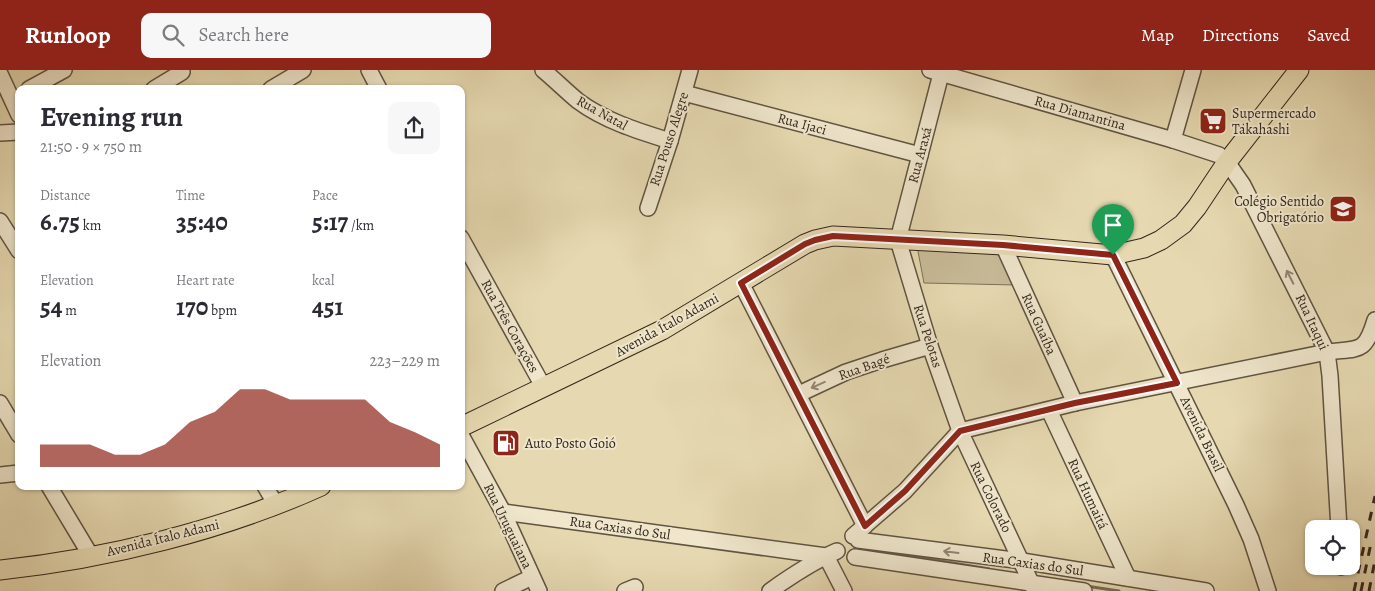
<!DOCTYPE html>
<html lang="en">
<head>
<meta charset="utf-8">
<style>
	body { margin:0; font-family:Alegreya,serif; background:#f7f7f7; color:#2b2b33; height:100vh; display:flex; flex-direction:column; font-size:19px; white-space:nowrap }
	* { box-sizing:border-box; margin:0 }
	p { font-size:16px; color:#7c7c81 }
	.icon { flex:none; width:28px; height:28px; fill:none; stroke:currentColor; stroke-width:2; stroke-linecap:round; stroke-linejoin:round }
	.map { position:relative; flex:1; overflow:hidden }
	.side { position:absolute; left:15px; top:15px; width:450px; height:405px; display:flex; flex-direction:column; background:#fff; border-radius:10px; box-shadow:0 1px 4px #0004 }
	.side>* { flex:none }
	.buttons { position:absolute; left:1305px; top:450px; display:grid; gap:10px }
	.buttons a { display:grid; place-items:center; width:55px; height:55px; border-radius:10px; background:#fff; box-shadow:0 1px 4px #0004; font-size:25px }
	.pin { position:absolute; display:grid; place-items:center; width:42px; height:42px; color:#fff; margin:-51px -21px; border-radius:50% 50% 50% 0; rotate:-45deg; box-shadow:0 0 5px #0007 }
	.pin .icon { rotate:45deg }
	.round { display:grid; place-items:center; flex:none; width:52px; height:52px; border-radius:10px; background:#f7f7f7 }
	.headline { display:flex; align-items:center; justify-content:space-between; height:85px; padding:0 25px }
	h1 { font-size:28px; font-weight:600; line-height:38px }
	.stats { display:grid; grid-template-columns:repeat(3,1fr); gap:8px; height:85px; padding:5px 25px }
	.stats div { display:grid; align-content:center }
	.stats b { font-size:25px; font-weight:600 }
	.stats small { font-size:14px; font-weight:400 }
	.stats p { font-size:14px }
	.chart { height:140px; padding:10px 25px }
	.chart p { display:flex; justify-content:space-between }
	.chart svg { width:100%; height:90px; margin-top:5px; fill:#8f2418; opacity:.7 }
	header { display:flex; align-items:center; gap:30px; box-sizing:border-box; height:70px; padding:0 25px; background:#8f2418; color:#fff }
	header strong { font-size:24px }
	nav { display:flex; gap:28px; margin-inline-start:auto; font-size:18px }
	.search { width:350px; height:45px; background:#f7f7f7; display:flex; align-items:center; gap:12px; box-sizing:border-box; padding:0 18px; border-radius:10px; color:#7c7c81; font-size:19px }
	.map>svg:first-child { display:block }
	.green { fill:#c8bb98; stroke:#7e715a }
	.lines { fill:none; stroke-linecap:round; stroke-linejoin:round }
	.stream { stroke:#7a6d58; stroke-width:3 }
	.minor-casing { stroke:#605442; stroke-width:18 }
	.major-casing { stroke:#33271d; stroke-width:21 }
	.minor { stroke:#efe6cc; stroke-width:15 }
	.major { stroke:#e6d9b1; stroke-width:19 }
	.rail { stroke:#33271d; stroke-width:3; stroke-dasharray:9 9; stroke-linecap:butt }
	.oneway { stroke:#918674 }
	.route-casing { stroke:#fff; stroke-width:10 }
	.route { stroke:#8f2418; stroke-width:6 }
	.labels { text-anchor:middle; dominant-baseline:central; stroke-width:4; stroke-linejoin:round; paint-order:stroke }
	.street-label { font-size:14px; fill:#33271d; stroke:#efe6cc }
	.poi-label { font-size:14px; fill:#33271d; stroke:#efe6cc; text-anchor:start }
</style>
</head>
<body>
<header>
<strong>Runloop</strong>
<div class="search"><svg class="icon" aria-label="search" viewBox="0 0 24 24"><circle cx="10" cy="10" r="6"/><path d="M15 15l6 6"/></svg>Search here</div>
<nav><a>Map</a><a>Directions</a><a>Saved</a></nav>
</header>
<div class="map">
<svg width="1375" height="521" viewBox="0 0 1375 521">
	<rect width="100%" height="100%" fill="#e6d9b1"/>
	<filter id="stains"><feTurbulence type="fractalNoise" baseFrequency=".004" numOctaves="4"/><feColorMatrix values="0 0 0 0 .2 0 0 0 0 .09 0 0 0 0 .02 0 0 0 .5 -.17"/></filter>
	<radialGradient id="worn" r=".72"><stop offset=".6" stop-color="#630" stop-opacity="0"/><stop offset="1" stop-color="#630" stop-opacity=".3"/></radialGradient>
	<polygon class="green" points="917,176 999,180 1016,215 924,213"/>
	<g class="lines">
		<g class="stream">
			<polyline points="869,479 989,499"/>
			<polyline points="1086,516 1119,521"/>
		</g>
		<defs>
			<g id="minor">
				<polyline points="369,0 379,19"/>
				<path d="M 543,0 C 555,10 566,21 578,31 C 605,51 638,61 670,71"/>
				<polyline points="930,0 1173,70 1219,85 1227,92 1243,115 1327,282 1330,306 1339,459"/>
				<polyline points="942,0 898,170 930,276 960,361 1035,521"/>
				<polyline points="0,4 19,45"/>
				<polyline points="29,19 64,0"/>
				<polyline points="154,19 182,2"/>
				<polyline points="271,19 303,0"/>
				<polyline points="684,23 920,85"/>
				<polyline points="0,63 19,62"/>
				<polyline points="1173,70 1193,0"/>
				<polyline points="648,138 670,71 690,0"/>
				<polyline points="0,151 19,181"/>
				<polyline points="461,168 544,318"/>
				<polyline points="1003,175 1075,333"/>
				<polyline points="1113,185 1236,435 1251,469 1268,521"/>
				<polyline points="741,213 865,456"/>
				<polyline points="799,324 846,302 882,290 930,276"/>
				<polyline points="0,333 19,365"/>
				<polyline points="1049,340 1128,508"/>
				<polyline points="461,365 503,442 539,521"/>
				<polyline points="0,405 19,403"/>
				<polyline points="49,416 91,486"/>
				<polyline points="265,416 276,435"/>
				<polyline points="503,442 826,486 844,521"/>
				<path d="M 853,466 L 905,421 L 960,361 L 1075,333 L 1327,282 C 1359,278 1365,284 1375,250"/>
				<polyline points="858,470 1022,491 1206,521"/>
				<polyline points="855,487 1084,521"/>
				<polyline points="1341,496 1341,497"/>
				<polyline points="503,521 532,507"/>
				<polyline points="625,521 635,517"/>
				<path d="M 770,521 C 791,506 814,491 837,481"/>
			</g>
			<g id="major">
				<polyline points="461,357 662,260 805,174 815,170 833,166 1003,175 1113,185 1144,178 1161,170 1183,154 1197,137 1227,92 1299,0"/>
				<path d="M 0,500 C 106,489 224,460 321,416"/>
			</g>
		</defs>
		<use href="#minor" class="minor-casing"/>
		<use href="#major" class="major-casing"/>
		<use href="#minor" class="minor"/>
		<use href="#major" class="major"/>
		<g class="rail">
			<polyline points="1354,521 1375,426"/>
			<polyline points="1361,521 1371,473"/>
			<polyline points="1369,521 1375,490"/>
		</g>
	</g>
	<defs><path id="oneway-shaft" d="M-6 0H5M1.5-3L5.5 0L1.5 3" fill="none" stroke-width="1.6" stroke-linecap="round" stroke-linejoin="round" transform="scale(1.25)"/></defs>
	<g class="oneway">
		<use href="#oneway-shaft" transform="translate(1290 207) rotate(-117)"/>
		<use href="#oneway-shaft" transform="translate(818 315) rotate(156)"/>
		<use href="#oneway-shaft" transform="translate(951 482) rotate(-173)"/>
	</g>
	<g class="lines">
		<defs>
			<polygon id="route" points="833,166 1003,175 1113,185 1177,313 1075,333 960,361 905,421 865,456 741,213 805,174 815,170"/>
		</defs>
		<use href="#route" class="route-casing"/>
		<use href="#route" class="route"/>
	</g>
	<defs>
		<symbol id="supermarket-square" viewBox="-11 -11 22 22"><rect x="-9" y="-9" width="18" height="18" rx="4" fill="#8f2418" stroke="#efe6cc"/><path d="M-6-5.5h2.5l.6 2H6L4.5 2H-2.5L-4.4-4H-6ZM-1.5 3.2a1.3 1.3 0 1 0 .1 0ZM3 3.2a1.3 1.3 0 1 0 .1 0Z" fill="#fff"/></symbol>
		<symbol id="school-square" viewBox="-11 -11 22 22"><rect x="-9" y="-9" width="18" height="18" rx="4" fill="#8f2418" stroke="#efe6cc"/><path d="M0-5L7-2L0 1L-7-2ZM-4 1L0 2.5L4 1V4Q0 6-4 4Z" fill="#fff"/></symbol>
		<symbol id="fuel-square" viewBox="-11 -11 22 22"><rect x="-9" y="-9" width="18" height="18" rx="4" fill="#8f2418" stroke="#efe6cc"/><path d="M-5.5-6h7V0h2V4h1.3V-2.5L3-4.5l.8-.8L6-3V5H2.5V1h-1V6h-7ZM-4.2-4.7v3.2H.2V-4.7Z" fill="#fff"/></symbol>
	</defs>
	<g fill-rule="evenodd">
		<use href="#supermarket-square" x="1197" y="35" width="32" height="32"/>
		<use href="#school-square" x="1327" y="123" width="32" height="32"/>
		<use href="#fuel-square" x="490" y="357" width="32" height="32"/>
	</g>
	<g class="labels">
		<g class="street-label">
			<text transform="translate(602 43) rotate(29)">Rua Natal</text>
			<text transform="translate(1080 43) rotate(16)">Rua Diamantina</text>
			<text transform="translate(802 54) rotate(15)">Rua Ijaci</text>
			<text transform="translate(669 69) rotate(-72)">Rua Pouso Alegre</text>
			<text transform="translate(920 85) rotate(-75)">Rua Araxá</text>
			<text transform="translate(1312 252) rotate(65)">Rua Itaqui</text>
			<text transform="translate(1039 254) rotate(66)">Rua Guaíba</text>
			<text transform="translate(667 255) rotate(-29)">Avenida Ítalo Adami</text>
			<text transform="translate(510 256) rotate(61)">Rua Três Corações</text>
			<text transform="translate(928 266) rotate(72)">Rua Pelotas</text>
			<text transform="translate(864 297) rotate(-20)">Rua Bagé</text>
			<text transform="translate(1202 364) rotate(64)">Avenida Brasil</text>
			<text transform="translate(1088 424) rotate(65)">Rua Humaitá</text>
			<text transform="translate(991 427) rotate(64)">Rua Colorado</text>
			<text transform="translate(508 456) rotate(64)">Rua Uruguaiana</text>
			<text transform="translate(620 458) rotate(8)">Rua Caxias do Sul</text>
			<text transform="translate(163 468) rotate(-14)">Avenida Ítalo Adami</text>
			<text transform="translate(1033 494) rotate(8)">Rua Caxias do Sul</text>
		</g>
		<g class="poi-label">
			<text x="1232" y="43">Supermercado<tspan x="1232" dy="16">Takahashi</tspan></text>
			<text x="1324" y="131" text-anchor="end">Colégio Sentido<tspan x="1324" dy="16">Obrigatório</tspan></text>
			<text x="525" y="373">Auto Posto Goió</text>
		</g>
	</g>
	<rect width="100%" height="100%" filter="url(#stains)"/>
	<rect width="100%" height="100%" fill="url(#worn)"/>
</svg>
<div class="buttons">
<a><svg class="icon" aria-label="locate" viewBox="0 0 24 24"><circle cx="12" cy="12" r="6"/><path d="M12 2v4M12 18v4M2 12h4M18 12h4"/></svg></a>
</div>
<div class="pin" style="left:1113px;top:185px;background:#1e9e55"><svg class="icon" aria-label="arrive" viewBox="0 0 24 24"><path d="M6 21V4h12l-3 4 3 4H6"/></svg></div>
<section class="side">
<div class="headline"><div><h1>Evening run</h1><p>21:50 · 9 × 750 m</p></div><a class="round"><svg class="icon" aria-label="share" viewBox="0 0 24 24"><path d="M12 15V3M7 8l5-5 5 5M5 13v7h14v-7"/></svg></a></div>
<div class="stats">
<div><p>Distance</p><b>6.75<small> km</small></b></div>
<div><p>Time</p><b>35:40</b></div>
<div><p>Pace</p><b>5:17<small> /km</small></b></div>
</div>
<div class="stats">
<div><p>Elevation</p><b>54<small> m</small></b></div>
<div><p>Heart rate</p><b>170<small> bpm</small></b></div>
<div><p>kcal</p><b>451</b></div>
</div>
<div class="chart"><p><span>Elevation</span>223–229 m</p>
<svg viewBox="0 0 160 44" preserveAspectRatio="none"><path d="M0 44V33L10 33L20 33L30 38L40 38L50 33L60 22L70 17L80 6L90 6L100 11L110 11L120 11L130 11L140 22L150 27L160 33V44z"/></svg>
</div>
</section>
</div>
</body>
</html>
